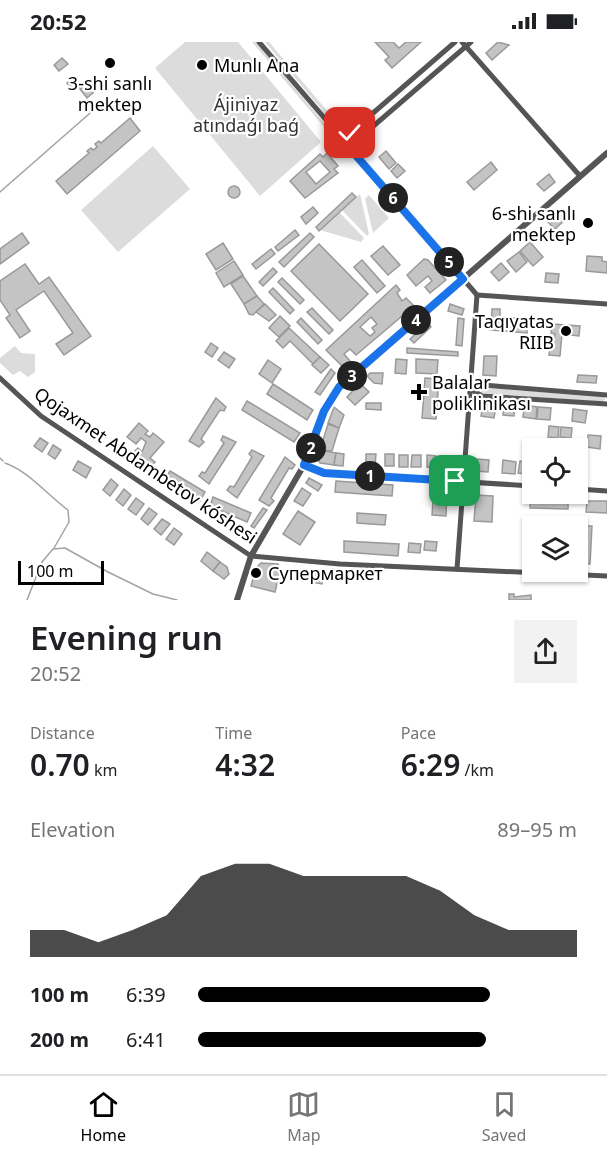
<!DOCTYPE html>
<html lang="en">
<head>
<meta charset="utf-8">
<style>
	body { margin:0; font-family:"Noto Sans",sans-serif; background:#f2f2f2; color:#202124; height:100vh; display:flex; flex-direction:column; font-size:22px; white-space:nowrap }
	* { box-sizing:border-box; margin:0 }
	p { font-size:20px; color:#757577 }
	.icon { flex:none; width:33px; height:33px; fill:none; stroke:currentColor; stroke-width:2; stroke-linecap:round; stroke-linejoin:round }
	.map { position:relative; height:558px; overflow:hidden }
	.sheet { display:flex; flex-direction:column; background:#fff; flex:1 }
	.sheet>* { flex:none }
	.controls { position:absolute; left:522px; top:396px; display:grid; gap:12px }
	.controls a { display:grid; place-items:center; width:66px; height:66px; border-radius:0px; background:#fff; box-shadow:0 2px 4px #0004; font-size:30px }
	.scale { position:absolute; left:18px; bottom:15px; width:86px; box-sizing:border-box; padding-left:6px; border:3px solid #000; border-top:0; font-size:16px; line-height:21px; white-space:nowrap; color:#000; -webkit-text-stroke:4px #fff; paint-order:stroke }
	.pin { position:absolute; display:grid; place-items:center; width:51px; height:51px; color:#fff; margin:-26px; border-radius:12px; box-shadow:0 3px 9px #0006 }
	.km { position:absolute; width:30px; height:30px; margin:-15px; border-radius:50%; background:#222; color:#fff; font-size:16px; line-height:30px; text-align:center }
	.round { display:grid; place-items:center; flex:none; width:63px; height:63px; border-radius:0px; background:#f2f2f2 }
	.headline { display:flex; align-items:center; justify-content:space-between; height:102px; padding:0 30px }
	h1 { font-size:33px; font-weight:600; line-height:45px }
	.metrics { display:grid; grid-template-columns:repeat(3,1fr); gap:9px; height:102px; padding:6px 30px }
	.metrics div { display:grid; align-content:center }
	.metrics b { font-size:30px; font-weight:600 }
	.metrics small { font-size:16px; font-weight:400 }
	.metrics p { font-size:16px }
	.chart { height:168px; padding:12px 30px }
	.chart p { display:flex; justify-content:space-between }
	.chart svg { width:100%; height:108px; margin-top:6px; fill:#000; opacity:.7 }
	ul { padding:0 30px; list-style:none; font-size:20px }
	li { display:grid; grid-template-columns:96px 72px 1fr; align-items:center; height:45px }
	li i { height:15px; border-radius:8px; background:#000 }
	.status { display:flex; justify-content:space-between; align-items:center; height:42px; padding:0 30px; background:#fff; direction:ltr }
	.status svg { height:16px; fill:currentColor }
	.menu { display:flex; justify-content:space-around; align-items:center; height:84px; border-top:2px solid #e0e0e0; background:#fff; font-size:16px; color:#757577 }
	.menu a { display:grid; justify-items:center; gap:3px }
	.menu .selected { color:#000 }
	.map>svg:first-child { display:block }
	.green { fill:#dcdcdc }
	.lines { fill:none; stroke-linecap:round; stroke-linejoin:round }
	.stream { stroke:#a3a3a3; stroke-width:1.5 }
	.building { fill:#c4c4c4; stroke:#999; stroke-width:1.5; fill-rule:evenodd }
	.minor { stroke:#555; stroke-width:5 }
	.tertiary { stroke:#555; stroke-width:6 }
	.route-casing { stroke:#fff; stroke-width:12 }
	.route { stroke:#1a73e8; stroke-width:8 }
	.poi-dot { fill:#000; stroke:#fff; stroke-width:2 }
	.labels { text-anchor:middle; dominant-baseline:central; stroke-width:4.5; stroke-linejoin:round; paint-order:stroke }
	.poi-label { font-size:18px; fill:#000; stroke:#fff; text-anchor:start }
	.park-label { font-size:18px; fill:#333; stroke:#fff }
	.street-label { font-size:18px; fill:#000; stroke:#fff }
</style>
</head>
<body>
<div class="status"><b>20:52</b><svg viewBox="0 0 49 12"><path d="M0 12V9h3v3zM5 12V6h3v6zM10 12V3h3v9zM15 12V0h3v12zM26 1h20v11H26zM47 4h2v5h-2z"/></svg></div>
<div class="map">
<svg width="607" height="558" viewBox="0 0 607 558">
	<rect width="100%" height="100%" fill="#fff"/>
	<g class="green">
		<polygon points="185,0 238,0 321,100 260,154 155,26"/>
		<polygon points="252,0 256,0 337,96 335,98"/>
		<polygon points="265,0 269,0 345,90 342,92"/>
		<polygon points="153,104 190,147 118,210 81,168"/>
		<polygon points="360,152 369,192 367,194 342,168"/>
		<polygon points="369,153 389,176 373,191 365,157"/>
		<polygon points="339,170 364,196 361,200 320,188"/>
		<polygon points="15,304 21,311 35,312 35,330 28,335 20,329 13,333 0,321 0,316"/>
		<polygon points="482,346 603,354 605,357 603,360 481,351"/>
	</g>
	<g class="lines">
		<g class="stream">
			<polyline points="0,150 105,58"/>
			<polyline points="0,416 3,419"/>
			<path d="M 5,421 C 30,430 47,453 68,468 L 69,480 L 54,506"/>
			<polyline points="27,558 42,520 53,507 65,506 108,530 153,552 177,558"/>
		</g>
	</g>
	<g class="building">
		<polygon points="375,0 393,0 399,6 406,0 421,0 392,26 385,18 389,15"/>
		<polygon points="498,0 509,3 492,18 486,11"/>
		<polygon points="62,16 68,22 59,29 54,23"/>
		<polygon points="73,35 81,44 74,49 67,41"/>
		<polygon points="86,42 94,50 87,56 80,47"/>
		<polygon points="130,76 140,89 67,152 56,139 89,111 87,109 91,106 93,108 97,105 95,102 99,99 101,101"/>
		<polygon points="386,109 396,121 389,127 379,115"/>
		<path d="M 327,111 L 338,124 L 334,127 L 338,131 L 305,156 L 290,139 L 320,112 L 323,115 ZM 320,119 L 330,130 L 316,142 L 306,130 Z"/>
		<polygon points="491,120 497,128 474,148 467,140"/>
		<polygon points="398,122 405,129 397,136 391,129"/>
		<polygon points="549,132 555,140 544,149 537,142"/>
		<circle cx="234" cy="150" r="6"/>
		<polygon points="352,151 356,155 319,189 316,185"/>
		<polygon points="313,165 318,171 306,182 301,175"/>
		<polygon points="559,169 566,177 555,187 547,179"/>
		<polygon points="295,188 299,193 278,209 275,205"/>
		<polygon points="22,191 29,201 0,222 0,207"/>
		<polygon points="310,191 314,195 284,225 279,220"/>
		<polygon points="530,200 543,215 533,224 520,209"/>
		<polygon points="223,201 233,217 216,228 206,212"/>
		<polygon points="319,202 368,252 340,279 291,229"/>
		<polygon points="383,204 400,223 388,233 371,214"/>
		<polygon points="271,207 275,212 256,227 252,222"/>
		<polygon points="519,210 527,220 516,230 507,219"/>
		<polygon points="587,214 602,215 602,219 607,220 607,231 586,229"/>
		<polygon points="424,217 428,218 446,238 430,251 425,245 432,239 428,234 416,244 407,233"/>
		<polygon points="362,218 385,244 377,251 354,225"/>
		<polygon points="234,219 243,233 224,245 216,231"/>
		<polygon points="501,221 509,230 499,239 491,230"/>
		<polygon points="25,222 39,242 49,235 91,294 64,313 56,302 73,291 44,249 16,268 30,289 20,296 6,276 10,273 0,258 0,239"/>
		<polygon points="273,226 277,230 263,244 259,240"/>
		<polygon points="546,231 559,232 558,241 545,240"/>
		<polygon points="243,234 257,254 244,262 231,242"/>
		<polygon points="282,236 304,258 300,262 278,240"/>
		<path d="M 396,243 L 400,248 L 397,251 L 402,259 L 406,256 L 414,264 L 356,313 L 350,307 L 344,312 L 350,319 L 343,325 L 326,308 ZM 371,275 L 377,282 L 372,286 L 375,290 L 370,294 L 360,285 Z"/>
		<polygon points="273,246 294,268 290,272 269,250"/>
		<polygon points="257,254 264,262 253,273 249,272 244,262"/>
		<polygon points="265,262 276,273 269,279 256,270"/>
		<polygon points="450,262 464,267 462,273 448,269"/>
		<polygon points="312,266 333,288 329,292 307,270"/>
		<polygon points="492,267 500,267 500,275 528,277 527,291 491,288"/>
		<polygon points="280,274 290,284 279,295 269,286"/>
		<polygon points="301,276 322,298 318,302 297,280"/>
		<polygon points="458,276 464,277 462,304 456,303"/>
		<polygon points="428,281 431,285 414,301 410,297"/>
		<polygon points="552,282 580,284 579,294 562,292 560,314 549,313 551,296 554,296 555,292 551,291"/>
		<polygon points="289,286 320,315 313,322 290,299 283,306 276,299"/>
		<polygon points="211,301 218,306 212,315 205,310"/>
		<polygon points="407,306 458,310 458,314 407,311"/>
		<polygon points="224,310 235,317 229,326 218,318"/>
		<polygon points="484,314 497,314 496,334 483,333"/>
		<polygon points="320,315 329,323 321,331 312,323"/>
		<polygon points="396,317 407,318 406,332 395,331"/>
		<polygon points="416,317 438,318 437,332 416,331"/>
		<polygon points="268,318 281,327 272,341 259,332"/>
		<polygon points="331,327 335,331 320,353 315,350"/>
		<polygon points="370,331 383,331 382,342 374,341 367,334"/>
		<polygon points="578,333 597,334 596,341 577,340"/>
		<polygon points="425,336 439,337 436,377 422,376"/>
		<polygon points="360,341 369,350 355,363 347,355"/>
		<polygon points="273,342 313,368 307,378 267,352"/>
		<polygon points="216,356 226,365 224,369 220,368 201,397 204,400 199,405 189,399"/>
		<polygon points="247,359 300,391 294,400 242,368"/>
		<polygon points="366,361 381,361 381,368 366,367"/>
		<polygon points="483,362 496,364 494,376 481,374"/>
		<polygon points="504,363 515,364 514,374 503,373"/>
		<polygon points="524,363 537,365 536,377 523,375"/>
		<polygon points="334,365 344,373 339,386 328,381"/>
		<polygon points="538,365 551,366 550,378 537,377"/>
		<polygon points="573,367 587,369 585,381 572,379"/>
		<polygon points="139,381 148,389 145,392 150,395 153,391 164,400 150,416 155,420 151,424 147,421 145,423 136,416 138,413 134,410 138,406 142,410 146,400 141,396 136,402 127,395"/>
		<polygon points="328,382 339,386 332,409 320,408"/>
		<polygon points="549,384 559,385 558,396 548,395"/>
		<polygon points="561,385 572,386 571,396 560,395"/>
		<polygon points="588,393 601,394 600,407 587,405"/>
		<polygon points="223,394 236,400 209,442 199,434 202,430 205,431 224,401 221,398"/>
		<polygon points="40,396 48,401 42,410 34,404"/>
		<polygon points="53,403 61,408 55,417 48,412"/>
		<polygon points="252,408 264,414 237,456 227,448 230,444 234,445 252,415 249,412"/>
		<polygon points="319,408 336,411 334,423 320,421 318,417"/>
		<polygon points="336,411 344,412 343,424 334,423"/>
		<polygon points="366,412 376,412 375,424 366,424"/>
		<rect x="385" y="412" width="9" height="12"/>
		<rect x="399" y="413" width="9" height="12"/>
		<polygon points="412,413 421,413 421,425 411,425"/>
		<polygon points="427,413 436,414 436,426 427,425"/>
		<rect x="442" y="414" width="9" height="12"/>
		<polygon points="285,415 295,423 292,427 289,426 271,456 274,459 269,464 259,458"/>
		<polygon points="476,417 489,418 488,430 475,429"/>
		<polygon points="503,418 516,420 515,432 502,431"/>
		<polygon points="78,419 91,426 86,436 73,428"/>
		<polygon points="520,419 532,421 532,433 518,431"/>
		<polygon points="170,429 205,450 200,459 165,437"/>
		<polygon points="309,436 322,443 318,449 306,441"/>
		<polygon points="111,437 118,443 110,454 103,448"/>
		<polygon points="336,439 393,443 392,454 335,450"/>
		<polygon points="434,444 447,445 446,474 432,473"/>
		<polygon points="302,446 311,452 303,464 294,459"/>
		<polygon points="124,447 131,453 123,464 116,458"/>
		<polygon points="476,453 493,454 492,480 474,479"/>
		<polygon points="213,455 251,471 247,480 210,464"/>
		<polygon points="531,455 568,456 568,467 530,466"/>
		<polygon points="136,456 144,462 136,473 128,467"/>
		<polygon points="587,459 607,459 607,471 586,470"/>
		<polygon points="149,466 157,472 148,483 141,477"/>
		<polygon points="263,466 267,468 254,486 251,484"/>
		<polygon points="298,469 315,480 300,503 283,492"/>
		<polygon points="357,471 386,473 385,483 357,481"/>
		<polygon points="162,477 170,482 161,493 154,487"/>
		<polygon points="580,484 592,484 590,522 579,521"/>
		<polygon points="174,486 182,492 174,503 166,497"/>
		<polygon points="344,499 399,502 398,514 344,510"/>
		<polygon points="425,499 437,500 436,509 424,508"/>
		<polygon points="409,501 421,502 420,511 408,510"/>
		<polygon points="207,510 220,520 213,529 201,519"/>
		<polygon points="220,520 227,525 229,532 224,537 213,529"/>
		<polygon points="261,521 278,522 280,529 275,550 251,544 256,526"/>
		<polygon points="313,529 324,530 322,542 311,540"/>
		<polygon points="509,552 514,552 514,555 531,553 531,558 509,558"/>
	</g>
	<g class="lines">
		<g class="minor">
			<polyline points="259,0 477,253"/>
			<polyline points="462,0 580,134"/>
			<polyline points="346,101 356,99 471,0"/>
			<polyline points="346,101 350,91 455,0"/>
			<polyline points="477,253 607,262"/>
			<polyline points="0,336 41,374 251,514 340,522 607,534"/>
			<polyline points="470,347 482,354 607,362"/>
			<polyline points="470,347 483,343 607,353"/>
			<polyline points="304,423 324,431 532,444"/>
			<polyline points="578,447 607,449"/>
			<polyline points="457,527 477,253"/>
		</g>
		<polyline class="tertiary" points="237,558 251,514 304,423 324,369 339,345 607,111"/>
	</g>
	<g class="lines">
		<defs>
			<polyline id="route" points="350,91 346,102 463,237 339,345 324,369 304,423 324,431 455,439"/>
		</defs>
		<use href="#route" class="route-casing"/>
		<use href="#route" class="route"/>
	</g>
	<g class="poi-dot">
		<circle cx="110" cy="21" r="6"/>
		<circle cx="202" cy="23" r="6"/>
		<circle cx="588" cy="181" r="6"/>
		<circle cx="566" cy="289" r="6"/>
		<path d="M416 341h6v6h6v6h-6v6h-6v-6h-6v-6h6z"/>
		<circle cx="256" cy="531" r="6"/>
	</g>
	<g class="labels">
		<g class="poi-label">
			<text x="214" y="23">Munlı Ana</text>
			<text x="110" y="41" text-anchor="middle">3-shi sanlı<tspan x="110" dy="21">mektep</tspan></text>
			<text x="576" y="171" text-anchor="end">6-shi sanlı<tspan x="576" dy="21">mektep</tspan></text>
			<text x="554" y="279" text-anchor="end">Taqıyatas<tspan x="554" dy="21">RIIB</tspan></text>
			<text x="432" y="340">Balalar<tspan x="432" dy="21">poliklinikası</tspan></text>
			<text x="268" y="531">Супермаркет</text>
		</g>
		<g class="park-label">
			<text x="246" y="62">Ájiniyaz<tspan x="246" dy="21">atındaǵı baǵ</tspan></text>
		</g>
		<g class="street-label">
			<text transform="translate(146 423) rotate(34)">Qojaxmet Abdambetov kóshesi</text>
		</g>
	</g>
</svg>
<div class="controls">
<a><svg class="icon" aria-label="locate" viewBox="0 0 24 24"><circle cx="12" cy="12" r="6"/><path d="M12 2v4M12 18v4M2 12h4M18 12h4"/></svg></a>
<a><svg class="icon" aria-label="layers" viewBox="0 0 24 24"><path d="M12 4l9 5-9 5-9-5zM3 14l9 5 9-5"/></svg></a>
</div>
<div class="scale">100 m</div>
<div class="pin" style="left:455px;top:439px;background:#1e9e55"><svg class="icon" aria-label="arrive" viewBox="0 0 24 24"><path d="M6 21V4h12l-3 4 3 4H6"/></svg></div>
<div class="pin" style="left:350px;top:91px;background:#d93025"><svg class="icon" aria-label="check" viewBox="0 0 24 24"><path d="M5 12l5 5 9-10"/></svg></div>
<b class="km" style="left:370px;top:434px">1</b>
<b class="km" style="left:311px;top:406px">2</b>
<b class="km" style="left:352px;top:334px">3</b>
<b class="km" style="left:416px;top:278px">4</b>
<b class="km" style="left:449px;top:220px">5</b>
<b class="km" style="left:393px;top:156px">6</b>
</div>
<section class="sheet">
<div class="headline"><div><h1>Evening run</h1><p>20:52</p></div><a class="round"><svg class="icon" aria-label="share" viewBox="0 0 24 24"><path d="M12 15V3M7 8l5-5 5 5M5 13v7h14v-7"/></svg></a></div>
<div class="metrics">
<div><p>Distance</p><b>0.70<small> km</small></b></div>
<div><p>Time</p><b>4:32</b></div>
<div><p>Pace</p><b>6:29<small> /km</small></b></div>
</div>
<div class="chart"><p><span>Elevation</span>89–95 m</p>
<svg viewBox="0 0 160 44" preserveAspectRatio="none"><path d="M0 44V33L10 33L20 38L30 33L40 27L50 11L60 6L70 6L80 11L90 11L100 11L110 11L120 17L130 27L140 33L150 33L160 33V44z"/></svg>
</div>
<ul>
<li><b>100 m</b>6:39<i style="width:77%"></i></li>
<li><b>200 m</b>6:41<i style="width:76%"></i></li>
</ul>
</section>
<nav class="menu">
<a class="selected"><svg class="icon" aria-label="home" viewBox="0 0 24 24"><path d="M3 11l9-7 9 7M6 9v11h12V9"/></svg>Home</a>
<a><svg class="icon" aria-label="map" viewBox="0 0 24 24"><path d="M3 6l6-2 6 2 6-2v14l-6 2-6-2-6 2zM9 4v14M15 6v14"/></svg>Map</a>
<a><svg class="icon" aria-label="saved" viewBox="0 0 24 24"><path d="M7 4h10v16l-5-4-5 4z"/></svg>Saved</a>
</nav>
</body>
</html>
